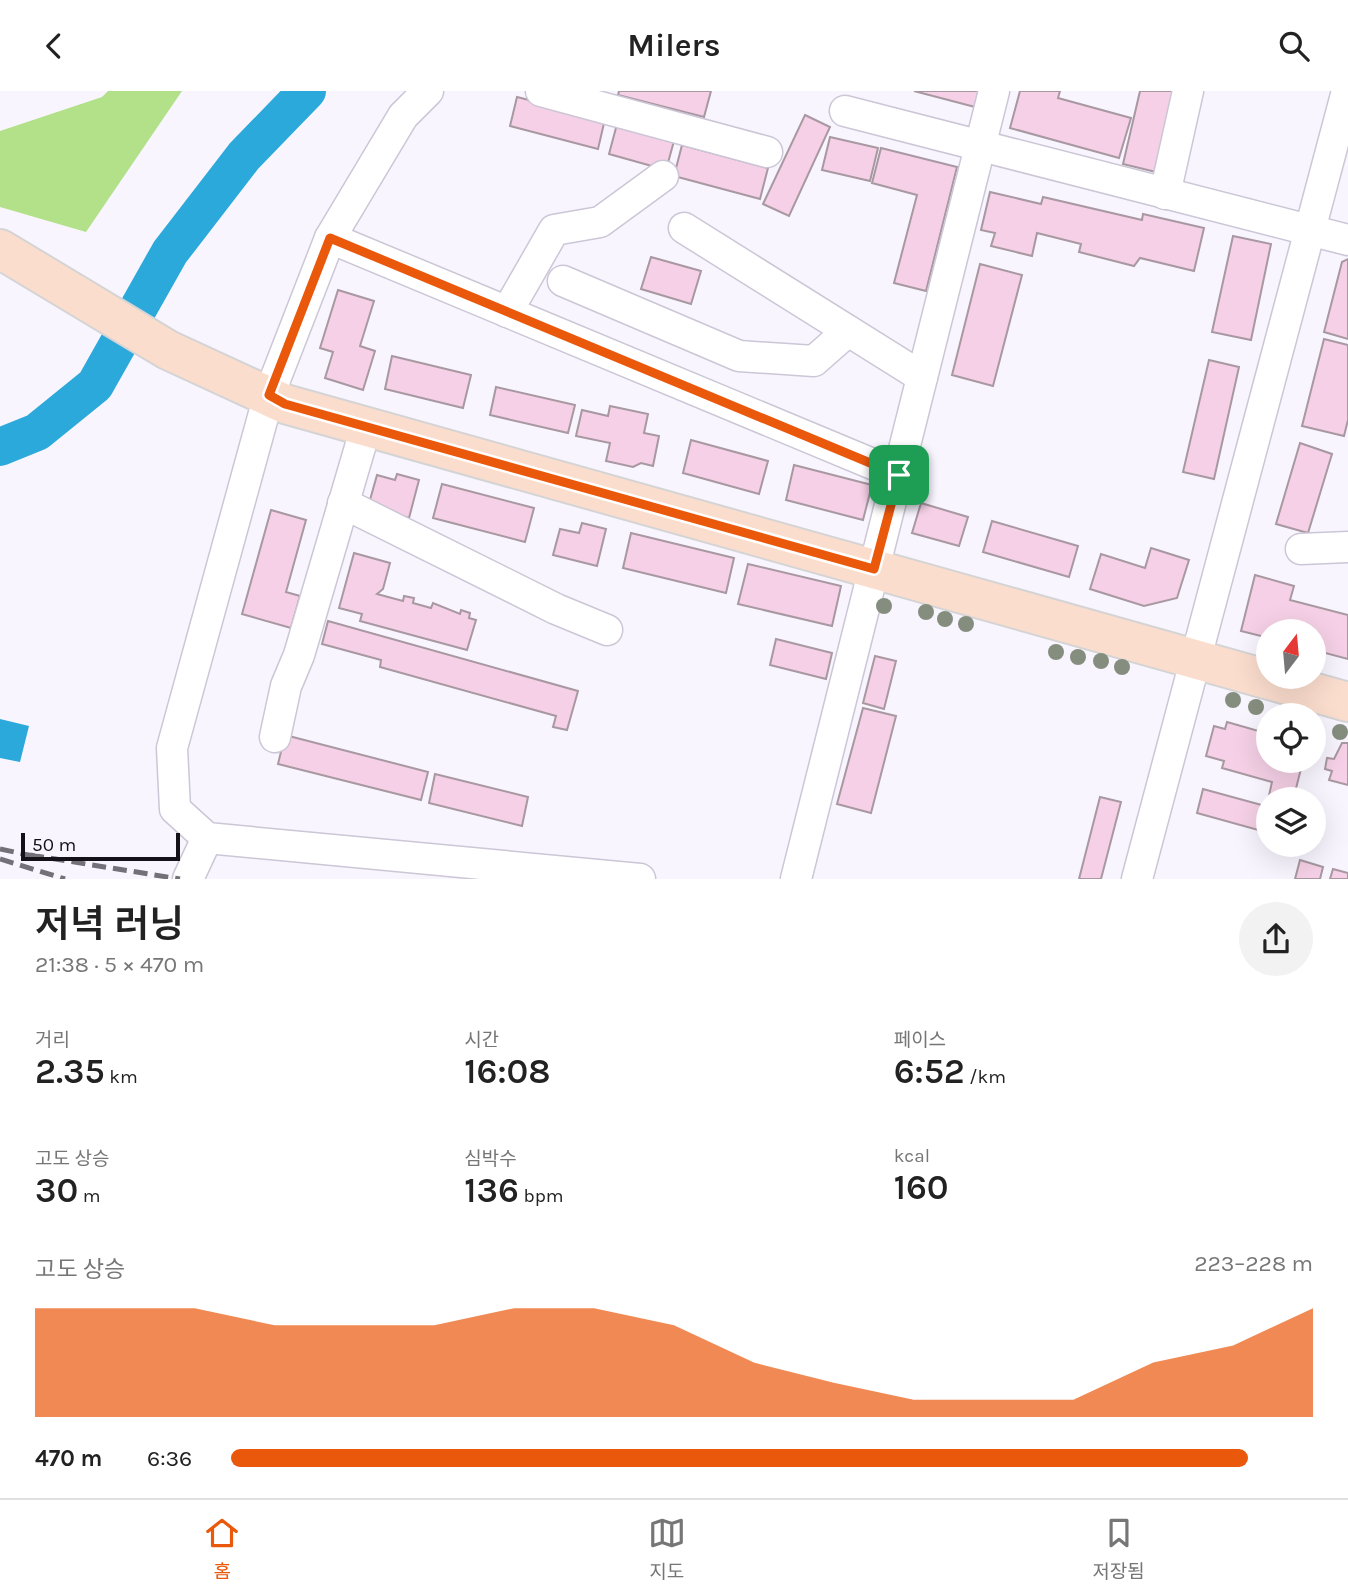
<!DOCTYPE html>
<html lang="ko">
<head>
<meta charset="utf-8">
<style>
	body { margin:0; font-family:Karla,"Noto Sans KR",sans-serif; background:#f2f2f2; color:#222; height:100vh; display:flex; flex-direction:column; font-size:26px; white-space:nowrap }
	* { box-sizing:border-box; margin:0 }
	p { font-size:23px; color:#767676 }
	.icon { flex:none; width:38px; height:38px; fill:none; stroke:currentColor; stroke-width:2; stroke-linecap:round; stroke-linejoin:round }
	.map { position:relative; height:788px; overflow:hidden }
	.side { display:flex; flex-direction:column; background:#fff; flex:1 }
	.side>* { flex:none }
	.needle { width:46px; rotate:16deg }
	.fabs { position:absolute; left:1256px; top:528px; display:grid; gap:14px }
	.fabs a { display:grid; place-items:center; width:70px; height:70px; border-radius:50%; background:#fff; box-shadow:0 7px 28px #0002; font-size:35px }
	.scale { position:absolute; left:21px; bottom:18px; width:159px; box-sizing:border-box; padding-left:7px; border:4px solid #141218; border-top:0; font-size:19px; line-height:24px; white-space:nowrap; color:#141218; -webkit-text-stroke:5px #f8f5ff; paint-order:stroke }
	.pin { position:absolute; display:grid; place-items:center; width:60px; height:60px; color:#fff; margin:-30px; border-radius:14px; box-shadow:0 4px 10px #0006 }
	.round { display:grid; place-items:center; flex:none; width:74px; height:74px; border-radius:37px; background:#f2f2f2 }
	.summary { display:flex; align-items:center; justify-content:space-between; height:119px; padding:0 35px }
	h1 { font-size:38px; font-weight:600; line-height:52px }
	.figures { display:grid; grid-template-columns:repeat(3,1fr); gap:10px; height:119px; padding:7px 35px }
	.figures div { display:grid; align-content:center }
	.figures b { font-size:35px; font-weight:600 }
	.figures small { font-size:19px; font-weight:400 }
	.figures p { font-size:19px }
	.chart { height:196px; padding:14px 35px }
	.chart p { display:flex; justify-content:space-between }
	.chart svg { width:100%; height:126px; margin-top:7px; fill:#ea580c; opacity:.7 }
	ul { padding:0 35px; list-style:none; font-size:23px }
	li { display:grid; grid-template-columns:112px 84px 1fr; align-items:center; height:52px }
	li i { height:18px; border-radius:9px; background:#ea580c }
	header { display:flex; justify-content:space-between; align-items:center; height:91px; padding:0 35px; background:#fff; font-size:32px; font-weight:600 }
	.menu { display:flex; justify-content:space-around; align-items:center; height:98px; border-top:2px solid #e0e0e0; background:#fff; font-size:19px; color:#767676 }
	.menu a { display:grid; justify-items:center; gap:4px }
	.menu .current { color:#ea580c }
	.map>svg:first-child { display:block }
	.green { fill:#b3e18a }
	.water { fill:#2ba9da }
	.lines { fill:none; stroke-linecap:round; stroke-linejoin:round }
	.river { stroke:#2ba9da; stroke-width:38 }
	.building { fill:#f5d0e6; stroke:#a898a1; stroke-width:2 }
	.minor-casing { stroke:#ccc6d6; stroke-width:33 }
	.major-casing { stroke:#d5d4d5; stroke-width:42 }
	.minor { stroke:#fff; stroke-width:30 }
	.major { stroke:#fbddce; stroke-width:38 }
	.rail { stroke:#737078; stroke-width:5; stroke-dasharray:14 7; stroke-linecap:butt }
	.tree { fill:#858e7e }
	.route-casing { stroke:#fff; stroke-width:14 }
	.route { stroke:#ea580c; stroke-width:9 }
</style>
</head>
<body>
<header><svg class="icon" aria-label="back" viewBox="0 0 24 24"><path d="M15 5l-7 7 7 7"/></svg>Milers<svg class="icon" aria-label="search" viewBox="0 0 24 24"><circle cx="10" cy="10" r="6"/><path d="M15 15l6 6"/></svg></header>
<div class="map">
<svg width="1348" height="788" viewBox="0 0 1348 788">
	<rect width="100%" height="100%" fill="#f8f5ff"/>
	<polygon class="green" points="108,0 182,0 86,141 0,116 0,40 102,6"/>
	<polygon class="water" points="0,628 29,635 20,671 0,667"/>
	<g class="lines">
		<polyline class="river" points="0,356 37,341 95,294 170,161 244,65 307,0"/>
	</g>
	<g class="building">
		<polygon points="619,0 711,0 704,26 618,4"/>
		<polygon points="914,0 979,0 975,16"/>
		<polygon points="1020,0 1060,0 1058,7 1131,27 1119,67 1010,37"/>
		<polygon points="1140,0 1175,0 1156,81 1123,73"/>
		<polygon points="517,6 605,28 598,58 510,35"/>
		<polygon points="805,24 830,36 789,125 763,113"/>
		<polygon points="617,33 674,50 666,79 609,63"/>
		<polygon points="830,46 878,57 870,90 822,79"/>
		<polygon points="682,54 768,77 760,108 674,85"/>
		<polygon points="881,57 957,76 926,200 894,192 917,104 872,92"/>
		<polygon points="990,101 1041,113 1043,106 1142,129 1143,123 1204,137 1194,180 1140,167 1134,175 1079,161 1081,153 1037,142 1032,165 991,155 995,142 981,139"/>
		<polygon points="1233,145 1271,153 1251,249 1212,241"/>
		<polygon points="651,166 701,180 691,213 641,198"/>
		<polygon points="1348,168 1348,248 1324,241 1342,171"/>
		<polygon points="980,173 1022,184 993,295 952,284"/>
		<polygon points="338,199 374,210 360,255 375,260 363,299 325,287 333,261 320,257"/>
		<polygon points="1324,248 1348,254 1348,329 1344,345 1302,335"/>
		<polygon points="392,265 471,284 463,317 385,298"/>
		<polygon points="1209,269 1239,276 1214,388 1183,381"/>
		<polygon points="496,296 575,314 568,342 490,324"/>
		<polygon points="610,315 648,323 644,342 659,345 653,375 641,372 633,376 606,370 610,352 576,345 582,319 608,325"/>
		<polygon points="691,349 768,370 759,403 683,382"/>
		<polygon points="1300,352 1332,363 1308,442 1276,433"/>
		<polygon points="794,374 872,394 863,429 786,409"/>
		<polygon points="397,383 419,389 409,427 368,416 377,384 395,389"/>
		<polygon points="442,393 534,417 525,451 433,427"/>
		<polygon points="921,412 968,426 959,455 912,442"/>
		<polygon points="271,419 306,429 286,501 300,505 291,537 242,523"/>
		<polygon points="992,430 1078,455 1069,486 983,461"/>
		<polygon points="582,432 606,438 597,475 553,464 560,438 579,442"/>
		<polygon points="631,442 734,467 726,502 623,477"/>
		<polygon points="1151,457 1189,469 1177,507 1144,515 1090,498 1101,463 1145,477"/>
		<polygon points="354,462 390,472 383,498 377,503 403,510 404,505 414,507 413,512 431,517 433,512 460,523 461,519 470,522 469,527 476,529 467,559 360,530 362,523 339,517"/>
		<polygon points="748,473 841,495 832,535 738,513"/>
		<polygon points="1255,484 1294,495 1290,509 1348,524 1348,568 1314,559 1314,541 1269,541 1269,547 1241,540"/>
		<polygon points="328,530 578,600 567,639 553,636 556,625 380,576 381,569 322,553"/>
		<polygon points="776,548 832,562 826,588 770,574"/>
		<polygon points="875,565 896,570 884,618 863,612"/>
		<polygon points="863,617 896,625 871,722 837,713"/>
		<polygon points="1227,631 1269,643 1269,670 1303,670 1293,709 1268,709 1272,691 1222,677 1224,670 1206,665 1214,635 1225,638"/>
		<polygon points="285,644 428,681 421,709 278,673"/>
		<polygon points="1342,652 1348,652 1348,694 1329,689 1332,680 1325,678 1327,667 1334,668"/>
		<polygon points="435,683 528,706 522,735 429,712"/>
		<polygon points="1203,698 1269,716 1269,742 1197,722"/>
		<polygon points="1100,706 1121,711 1101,788 1079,788"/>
		<polygon points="1300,769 1323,776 1320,788 1295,788"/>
		<polygon points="1333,778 1348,782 1348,788 1330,788"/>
	</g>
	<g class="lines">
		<defs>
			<g id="minor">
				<polyline points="428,0 403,25 330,147 269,304 172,657 175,718 207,747 640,788"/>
				<polyline points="541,0 767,61"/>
				<polyline points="845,20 1348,149"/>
				<polyline points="1165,103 1188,0"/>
				<polyline points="684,137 922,286"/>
				<polyline points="330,147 899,384"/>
				<polyline points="563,190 739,265 814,270 848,240"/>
				<polyline points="507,221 554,139 600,131 663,85"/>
				<polyline points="343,412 556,518 607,539"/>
				<polyline points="1301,458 1348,456"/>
				<polyline points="275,646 286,595 299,564 366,336"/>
				<polyline points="188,788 207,747"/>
				<polyline points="796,788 994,0"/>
				<polyline points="1137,788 1347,0"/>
			</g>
			<polyline id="major" points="0,158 168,259 285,313 1348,611"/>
		</defs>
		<use href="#minor" class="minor-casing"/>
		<use href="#major" class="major-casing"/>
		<use href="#minor" class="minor"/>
		<use href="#major" class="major"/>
		<g class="rail">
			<polyline points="0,758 38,766"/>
			<polyline points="30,764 180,788"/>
			<polyline points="0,768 65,788"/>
		</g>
	</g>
	<g class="tree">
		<circle cx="884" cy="515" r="8"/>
		<circle cx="926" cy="521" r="8"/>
		<circle cx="945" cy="528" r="8"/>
		<circle cx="966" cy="533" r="8"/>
		<circle cx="1056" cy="561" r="8"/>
		<circle cx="1078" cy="566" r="8"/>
		<circle cx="1101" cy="570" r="8"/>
		<circle cx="1122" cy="576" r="8"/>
		<circle cx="1233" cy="609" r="8"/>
		<circle cx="1256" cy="616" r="8"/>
		<circle cx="1340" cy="641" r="8"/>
	</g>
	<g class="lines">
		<defs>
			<polygon id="route" points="330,147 899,384 874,478 285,313 269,304"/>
		</defs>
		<use href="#route" class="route-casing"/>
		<use href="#route" class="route"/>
	</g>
</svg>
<div class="fabs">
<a><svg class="needle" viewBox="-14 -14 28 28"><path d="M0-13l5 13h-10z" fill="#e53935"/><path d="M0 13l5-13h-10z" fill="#767676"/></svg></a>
<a><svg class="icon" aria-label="locate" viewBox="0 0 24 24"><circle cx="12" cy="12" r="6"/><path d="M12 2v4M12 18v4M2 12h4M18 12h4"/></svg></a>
<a><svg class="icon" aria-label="layers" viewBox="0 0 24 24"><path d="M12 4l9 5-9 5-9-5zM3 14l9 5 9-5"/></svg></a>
</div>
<div class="scale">50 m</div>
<div class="pin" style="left:899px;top:384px;background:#1e9e55"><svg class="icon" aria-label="arrive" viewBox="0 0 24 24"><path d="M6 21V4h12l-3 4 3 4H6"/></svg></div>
</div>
<section class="side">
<div class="summary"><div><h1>저녁 러닝</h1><p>21:38 · 5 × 470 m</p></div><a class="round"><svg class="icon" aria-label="share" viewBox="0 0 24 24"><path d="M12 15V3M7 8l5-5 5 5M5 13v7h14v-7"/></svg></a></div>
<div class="figures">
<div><p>거리</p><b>2.35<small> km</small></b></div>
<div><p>시간</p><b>16:08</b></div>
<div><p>페이스</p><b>6:52<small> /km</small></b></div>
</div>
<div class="figures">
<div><p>고도 상승</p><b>30<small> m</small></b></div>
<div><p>심박수</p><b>136<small> bpm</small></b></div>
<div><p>kcal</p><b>160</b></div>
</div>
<div class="chart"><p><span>고도 상승</span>223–228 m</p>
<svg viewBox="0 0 160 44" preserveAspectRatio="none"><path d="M0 44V6L10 6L20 6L30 12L40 12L50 12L60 6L70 6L80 12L90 25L100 32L110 38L120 38L130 38L140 25L150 19L160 6V44z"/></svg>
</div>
<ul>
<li><b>470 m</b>6:36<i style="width:94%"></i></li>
</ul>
</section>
<nav class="menu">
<a class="current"><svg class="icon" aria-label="home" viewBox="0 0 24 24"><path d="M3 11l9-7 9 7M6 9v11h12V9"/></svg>홈</a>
<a><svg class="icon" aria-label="map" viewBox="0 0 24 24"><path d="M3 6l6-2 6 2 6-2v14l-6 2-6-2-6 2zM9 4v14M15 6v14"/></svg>지도</a>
<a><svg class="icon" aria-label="saved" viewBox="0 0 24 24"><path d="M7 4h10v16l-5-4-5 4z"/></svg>저장됨</a>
</nav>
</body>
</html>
